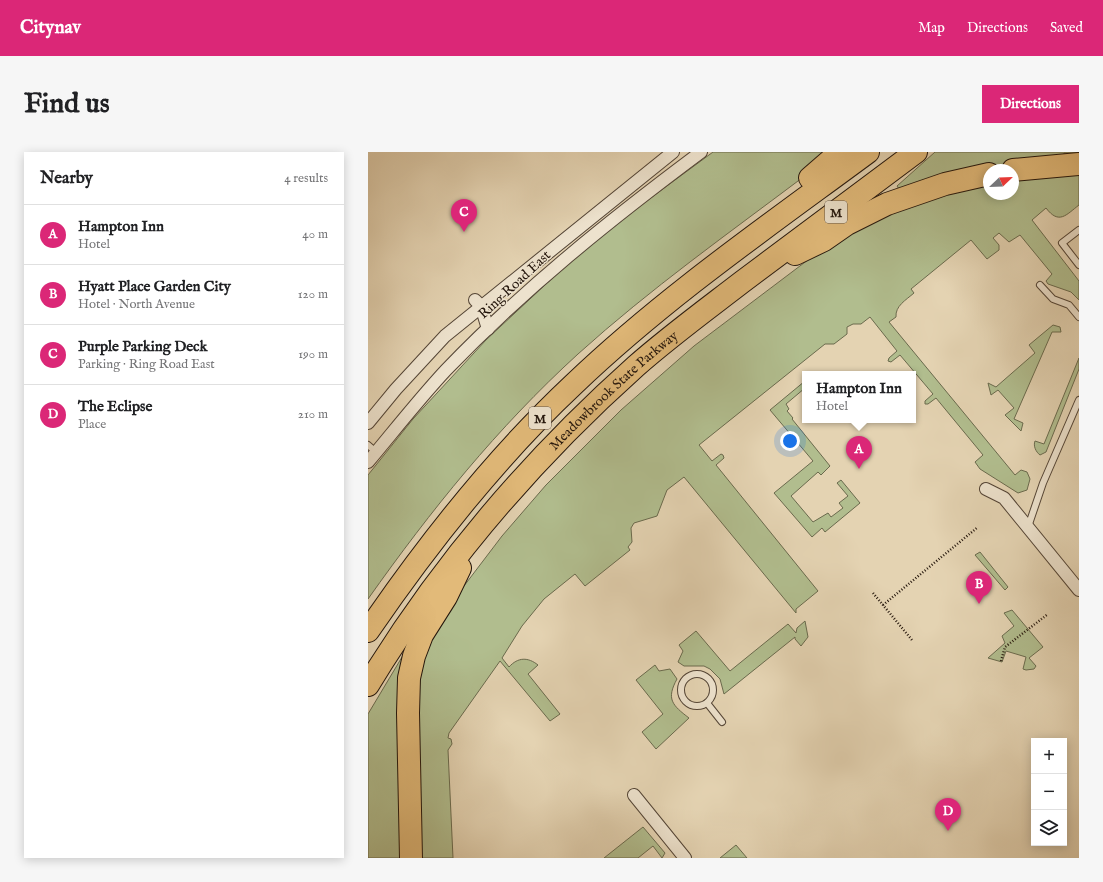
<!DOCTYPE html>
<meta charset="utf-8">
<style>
:root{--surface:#fff;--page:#f6f6f6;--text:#202124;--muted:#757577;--line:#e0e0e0;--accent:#db2777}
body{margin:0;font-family:"IM FELL English",serif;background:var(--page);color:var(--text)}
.controls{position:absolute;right:12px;bottom:12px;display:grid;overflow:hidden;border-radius:0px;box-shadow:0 2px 10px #0003}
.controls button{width:36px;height:36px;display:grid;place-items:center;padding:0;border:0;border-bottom:1px solid var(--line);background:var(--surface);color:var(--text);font:20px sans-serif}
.compass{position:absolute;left:615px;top:12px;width:36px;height:36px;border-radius:50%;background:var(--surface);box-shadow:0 2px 10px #0003;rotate:67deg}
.you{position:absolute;left:422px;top:289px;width:14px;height:14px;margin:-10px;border:3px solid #fff;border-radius:50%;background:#1a73e8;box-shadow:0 0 0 6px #1a73e833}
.badge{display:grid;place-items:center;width:26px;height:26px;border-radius:50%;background:var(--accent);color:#fff;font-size:13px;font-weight:700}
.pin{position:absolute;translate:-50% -33px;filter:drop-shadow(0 1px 2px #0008)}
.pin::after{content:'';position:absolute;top:21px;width:14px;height:12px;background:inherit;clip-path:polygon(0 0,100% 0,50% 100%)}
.popup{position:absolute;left:434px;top:219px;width:114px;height:52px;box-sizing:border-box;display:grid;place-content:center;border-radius:0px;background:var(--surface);filter:drop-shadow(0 1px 3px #0005);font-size:13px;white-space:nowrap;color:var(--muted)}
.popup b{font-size:15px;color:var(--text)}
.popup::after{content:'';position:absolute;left:50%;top:100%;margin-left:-8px;border:8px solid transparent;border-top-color:var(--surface)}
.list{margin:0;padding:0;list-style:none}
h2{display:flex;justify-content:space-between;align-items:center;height:52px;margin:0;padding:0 16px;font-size:17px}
h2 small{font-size:13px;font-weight:400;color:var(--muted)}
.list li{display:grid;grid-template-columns:26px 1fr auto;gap:12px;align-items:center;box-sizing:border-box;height:60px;padding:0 16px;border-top:1px solid var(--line)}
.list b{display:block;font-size:15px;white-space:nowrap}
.list p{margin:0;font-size:13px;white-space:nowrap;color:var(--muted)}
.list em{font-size:13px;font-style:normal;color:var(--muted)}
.icon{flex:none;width:22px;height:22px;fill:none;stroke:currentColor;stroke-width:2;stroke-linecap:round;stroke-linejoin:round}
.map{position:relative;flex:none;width:711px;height:706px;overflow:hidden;border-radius:0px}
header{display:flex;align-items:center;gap:24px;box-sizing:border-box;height:56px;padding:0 20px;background:var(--accent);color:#fff}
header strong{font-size:19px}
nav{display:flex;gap:22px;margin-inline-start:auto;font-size:14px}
.intro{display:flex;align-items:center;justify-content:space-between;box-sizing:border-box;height:96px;padding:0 24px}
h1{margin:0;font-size:28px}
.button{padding:10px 18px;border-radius:0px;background:var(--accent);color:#fff;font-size:14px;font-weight:700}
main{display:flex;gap:24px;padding:0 24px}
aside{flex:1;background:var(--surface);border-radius:0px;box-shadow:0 2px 10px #0003}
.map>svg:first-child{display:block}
.green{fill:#b1bd8e;stroke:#6a6a4d}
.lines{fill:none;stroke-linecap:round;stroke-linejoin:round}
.service-casing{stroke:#544536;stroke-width:8}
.minor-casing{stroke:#544536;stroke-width:14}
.motorway-casing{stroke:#24160c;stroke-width:24}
.path{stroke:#24160c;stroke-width:2.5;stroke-dasharray:1 2;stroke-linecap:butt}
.service{stroke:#ede2cd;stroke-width:6}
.minor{stroke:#ede2cd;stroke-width:12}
.motorway{stroke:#e2ba79;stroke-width:22}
.labels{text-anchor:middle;stroke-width:3;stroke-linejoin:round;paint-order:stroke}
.shield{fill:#ede2cd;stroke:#605346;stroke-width:1}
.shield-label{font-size:13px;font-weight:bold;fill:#24160c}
.street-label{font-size:14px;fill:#24160c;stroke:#ede2cd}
</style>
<header>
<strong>Citynav</strong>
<nav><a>Map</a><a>Directions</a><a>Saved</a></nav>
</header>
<div class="intro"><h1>Find us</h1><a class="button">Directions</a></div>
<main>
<aside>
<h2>Nearby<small>4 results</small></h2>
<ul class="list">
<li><span class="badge">A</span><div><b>Hampton Inn</b><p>Hotel</p></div><em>40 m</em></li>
<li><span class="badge">B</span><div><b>Hyatt Place Garden City</b><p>Hotel · North Avenue</p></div><em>120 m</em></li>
<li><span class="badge">C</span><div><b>Purple Parking Deck</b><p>Parking · Ring Road East</p></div><em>190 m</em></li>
<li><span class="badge">D</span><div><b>The Eclipse</b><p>Place</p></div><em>210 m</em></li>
</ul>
</aside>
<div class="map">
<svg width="711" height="706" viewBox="0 0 711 706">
<rect width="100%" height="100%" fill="#e4d3b2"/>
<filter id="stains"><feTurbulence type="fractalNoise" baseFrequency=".005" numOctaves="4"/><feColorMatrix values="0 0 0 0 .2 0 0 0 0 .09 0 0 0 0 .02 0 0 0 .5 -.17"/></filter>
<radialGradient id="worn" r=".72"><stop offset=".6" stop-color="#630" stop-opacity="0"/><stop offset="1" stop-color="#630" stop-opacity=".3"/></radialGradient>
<!-- green -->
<g class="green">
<path d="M345,0H465L438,23C361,81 282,137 210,202C129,276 63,358 0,447V323L45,267L118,188L207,105L250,70Z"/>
<polygon points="567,0 711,0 711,2 696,1 696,5 623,14 533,40 529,34"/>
<path d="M711,18V53C698,63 691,73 678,56L664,68L711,129V148L703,140L680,132L678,129L684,122L652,83L641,90L631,81L625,86L631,93V98L619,107L603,88L543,137L546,141C538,148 527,154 528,165L521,170L647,323L653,318L659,320L662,327L659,338L650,341L612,317L607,310L615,303L568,246L560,252H557V249L565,242L532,203L523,210L520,209L521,206L529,199L502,165L493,172H485L479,175V182L466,192H457L331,293L344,309L353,302L355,303L356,306L348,313L450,439L428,457V461L316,325L299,338L289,364L266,371L263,376L264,390L260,395L262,398L217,434L207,422L176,447L154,474L134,506L141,515C150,505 160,505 170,513L160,522L192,562L182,569L132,509L81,581L80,586L83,587L84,592L80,598L85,706H53L50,512L80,455L134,384L178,333L253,258L326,194L469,86L498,68L621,29V42H645V25Z"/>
<polygon points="685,173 692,175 693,180 684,180 646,267 655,271 653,279 637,263 646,256 630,238 623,243 620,231 628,235 667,201 661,193"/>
<path d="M711,206V217L678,300L672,303C668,300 665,294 667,289L676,292Z"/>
<polygon points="437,229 437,236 418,252 421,257 419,259 425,266 424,267 462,314 453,323 450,320 423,344 445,370 460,361 463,365 475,356 471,351 480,344 469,331 473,328 492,351 457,380 454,376 444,385 406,341 445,309 402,258"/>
<polygon points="612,400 640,435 637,438 607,403"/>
<polygon points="644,458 675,495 661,506 668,514 666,517 658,518 655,517 658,505 638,499 634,510 620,506 637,491 634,484 646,474 636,461"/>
<polygon points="437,469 440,485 433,494 427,487 427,485 356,542 352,527 342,517 336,514 316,514 310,510 315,499 311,493 328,479 362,519 420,472 428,481 429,476"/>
<polygon points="37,500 39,706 0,706 0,562"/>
<path d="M287,513L291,519L302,517L309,527C298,547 304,553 321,566L288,597L274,580L295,562L268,528Z"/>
<polygon points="275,675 297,701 294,706 285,694 270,706 236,706"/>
<polygon points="368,693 379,706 352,706"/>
</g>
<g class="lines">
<!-- service casing -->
<g class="service-casing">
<g id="service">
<polyline points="711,78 694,91 711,113"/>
<polyline points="672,133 685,147 701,153 711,165"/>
<polyline points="0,293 8,300"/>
<polyline points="660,375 675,331 711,248"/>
<circle cx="329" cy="538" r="16"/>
<polyline points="339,551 354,570"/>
</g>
</g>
<!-- minor casing -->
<g class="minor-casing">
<g id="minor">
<polyline points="107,148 113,154 120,177"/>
<polyline points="0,271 28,237 77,184 305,0"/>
<path d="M0,310C26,279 51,247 78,218C157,136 242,68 333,0"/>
<polyline points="618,337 636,346 711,438"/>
<polyline points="266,643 317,706"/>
</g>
</g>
<!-- motorway casing -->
<g class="motorway-casing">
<g id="motorway">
<polyline points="645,18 711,12"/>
<polyline points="442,26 472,0"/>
<polyline points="427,102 456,88 479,72 519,52 577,32 621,22"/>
<path d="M0,479C61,390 127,306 206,232C296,146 400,74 500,0"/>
<path id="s1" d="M0,533C73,413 164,307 268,214C302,184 339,157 374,130C432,86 490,43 548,0"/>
<polyline points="43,706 40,561 41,526 46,504 54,483 78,445 92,416"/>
</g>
</g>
<!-- path -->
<g class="path">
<polyline points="505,441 544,488"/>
<polyline points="515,453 610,375"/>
<polyline points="633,509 637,495 680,462"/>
</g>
<!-- service -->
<use href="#service" class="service"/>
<!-- minor -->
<use href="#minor" class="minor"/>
<!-- motorway -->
<use href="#motorway" class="motorway"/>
</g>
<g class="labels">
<!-- shield labels -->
<g class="shield">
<rect x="457" y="49" width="22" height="22" rx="3"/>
<rect x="161" y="255" width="22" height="22" rx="3"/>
</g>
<g class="shield-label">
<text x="468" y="65">M</text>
<text x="172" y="271">M</text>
</g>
<!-- street labels -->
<g class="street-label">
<text transform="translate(146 132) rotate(-43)" y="5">Ring Road East</text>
<text dy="5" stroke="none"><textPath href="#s1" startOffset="385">Meadowbrook State Parkway</textPath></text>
</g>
</g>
<rect width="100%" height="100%" filter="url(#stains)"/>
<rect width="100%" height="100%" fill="url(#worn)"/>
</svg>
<div class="controls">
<button>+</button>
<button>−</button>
<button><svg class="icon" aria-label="layers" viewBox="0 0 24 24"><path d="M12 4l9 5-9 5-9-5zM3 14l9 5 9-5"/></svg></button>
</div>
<svg class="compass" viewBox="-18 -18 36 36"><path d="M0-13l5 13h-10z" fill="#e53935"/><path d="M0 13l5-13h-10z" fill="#757577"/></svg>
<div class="you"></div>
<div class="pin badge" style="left:491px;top:317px">A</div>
<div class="popup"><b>Hampton Inn</b>Hotel</div>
<div class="pin badge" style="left:611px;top:452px">B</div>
<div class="pin badge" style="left:96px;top:80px">C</div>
<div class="pin badge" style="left:580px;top:679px">D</div>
</div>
</main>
